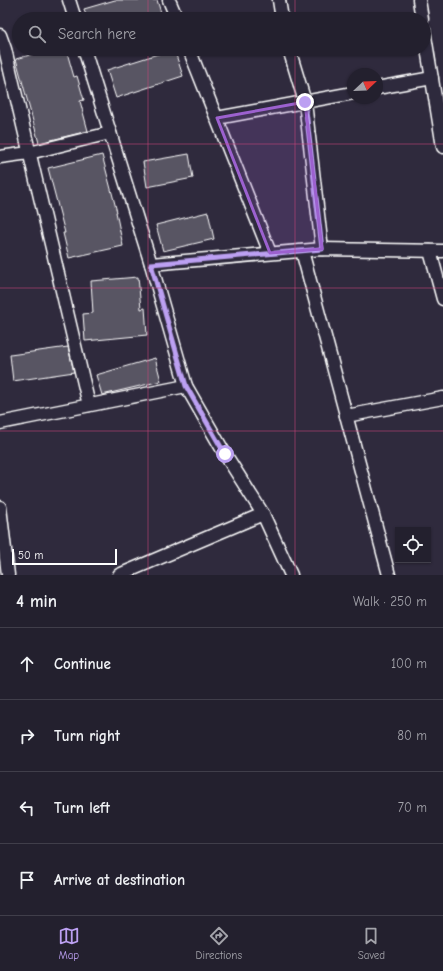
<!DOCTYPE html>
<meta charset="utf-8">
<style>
:root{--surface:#23202e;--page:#2f2d3a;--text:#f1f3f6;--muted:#a3a3aa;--line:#403e4a;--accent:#bca0f2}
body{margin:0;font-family:"Comic Neue",sans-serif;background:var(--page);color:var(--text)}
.controls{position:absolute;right:12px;bottom:12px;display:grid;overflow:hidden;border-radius:0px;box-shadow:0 1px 3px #0004}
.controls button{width:36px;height:36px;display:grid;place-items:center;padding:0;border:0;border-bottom:1px solid var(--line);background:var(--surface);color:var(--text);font:20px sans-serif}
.compass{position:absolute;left:347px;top:68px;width:36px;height:36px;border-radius:50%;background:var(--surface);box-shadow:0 1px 3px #0004;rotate:67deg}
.scale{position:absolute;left:12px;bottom:10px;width:105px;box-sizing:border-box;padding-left:4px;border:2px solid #fff;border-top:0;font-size:11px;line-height:14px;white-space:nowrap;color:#fff;-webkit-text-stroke:3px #2f2a3d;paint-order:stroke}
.stop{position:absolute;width:12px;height:12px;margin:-9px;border:3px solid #bca0f2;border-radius:50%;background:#fff}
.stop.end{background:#bca0f2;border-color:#fff;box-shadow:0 1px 4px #0008}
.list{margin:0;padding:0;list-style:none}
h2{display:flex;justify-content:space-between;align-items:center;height:52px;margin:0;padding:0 16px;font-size:17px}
h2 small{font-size:13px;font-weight:400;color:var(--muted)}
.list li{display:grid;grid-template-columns:26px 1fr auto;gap:12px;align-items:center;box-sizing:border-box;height:72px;padding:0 16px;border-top:1px solid var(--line)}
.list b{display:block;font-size:15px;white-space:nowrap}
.list em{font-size:13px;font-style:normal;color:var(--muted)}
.icon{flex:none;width:22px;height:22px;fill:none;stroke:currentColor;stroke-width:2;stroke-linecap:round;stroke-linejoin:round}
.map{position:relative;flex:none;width:443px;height:575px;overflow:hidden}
.search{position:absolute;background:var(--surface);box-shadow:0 1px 3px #0004;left:12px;right:12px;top:12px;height:44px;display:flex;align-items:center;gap:10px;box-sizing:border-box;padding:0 14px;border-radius:22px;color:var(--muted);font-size:15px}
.sheet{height:340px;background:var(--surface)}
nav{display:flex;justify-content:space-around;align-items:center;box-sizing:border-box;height:56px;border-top:1px solid var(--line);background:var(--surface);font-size:11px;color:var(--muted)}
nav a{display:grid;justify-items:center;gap:2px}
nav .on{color:var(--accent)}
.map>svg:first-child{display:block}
.building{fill:#595564;stroke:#fff}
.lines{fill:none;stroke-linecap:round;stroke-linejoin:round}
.minor-casing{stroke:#fff;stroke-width:15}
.minor{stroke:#2f2a3d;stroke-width:12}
.route{stroke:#bca0f2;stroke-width:5}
.marked{fill:#9c61cf;fill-opacity:0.2;stroke:#9c61cf;stroke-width:3;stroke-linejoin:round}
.grid{fill:none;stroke:#ce467c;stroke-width:1;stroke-opacity:0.55}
</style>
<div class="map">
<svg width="443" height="575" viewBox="0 0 443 575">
<rect width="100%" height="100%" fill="#2f2a3d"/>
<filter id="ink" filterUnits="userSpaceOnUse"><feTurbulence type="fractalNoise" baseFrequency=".025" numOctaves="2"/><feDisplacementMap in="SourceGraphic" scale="8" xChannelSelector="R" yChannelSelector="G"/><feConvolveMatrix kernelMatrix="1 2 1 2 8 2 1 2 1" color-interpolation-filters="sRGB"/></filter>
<g filter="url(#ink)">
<!-- building -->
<g class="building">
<polygon points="115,0 157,0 162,16 154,19 87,19 84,9"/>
<polygon points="51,49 66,49 74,77 77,76 84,100 80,101 88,131 39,143 16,59"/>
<polygon points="174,49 183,76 116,98 107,70"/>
<polygon points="189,154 193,178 147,187 143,162"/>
<polygon points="102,155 117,212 116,212 123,246 69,258 63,233 65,233 48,168"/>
<polygon points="208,212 214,239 163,251 156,225"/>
<polygon points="138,277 141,309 145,308 147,335 85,341 83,314 93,313 91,281"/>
<polygon points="68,347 74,372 13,381 10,355"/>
<polygon points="155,358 161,381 102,395 96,375"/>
</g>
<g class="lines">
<!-- minor casing -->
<g class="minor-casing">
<g id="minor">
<polyline points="69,0 75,19"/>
<polyline points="169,0 177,19"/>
<polyline points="279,0 282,19"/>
<polyline points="419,0 422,19"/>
<polyline points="424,30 443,147"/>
<polyline points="0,35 5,49 89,405"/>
<polyline points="84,49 151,264 186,386 225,454 263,514 291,575"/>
<polyline points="189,49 270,253"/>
<polyline points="289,49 305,102 322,249"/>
<polyline points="377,88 432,78"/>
<polyline points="217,118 353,93"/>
<polyline points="0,157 29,153 110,133"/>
<polyline points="302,251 389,575"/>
<polyline points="430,251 443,299"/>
<polyline points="151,264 322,249 443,251"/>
<polyline points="346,416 443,398"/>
<polyline points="0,423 186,386"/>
<polyline points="0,507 8,575"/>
<polyline points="119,575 263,514"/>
</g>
</g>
<!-- minor -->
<use href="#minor" class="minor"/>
</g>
</g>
<g class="lines" filter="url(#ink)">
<!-- route -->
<polyline class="route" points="225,454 186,386 151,264 322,249 305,102"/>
</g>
<!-- marked area -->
<path class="marked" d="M305,102L322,249L270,253L217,118Z"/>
<!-- grid -->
<path class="grid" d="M148,0V19M295,0V19M148,49V575M295,49V575M0,144H443M0,288H443M0,431H443"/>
</svg>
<div class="controls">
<button><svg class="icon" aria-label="locate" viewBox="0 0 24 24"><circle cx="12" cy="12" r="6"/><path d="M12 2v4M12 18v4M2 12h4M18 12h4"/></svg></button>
</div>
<svg class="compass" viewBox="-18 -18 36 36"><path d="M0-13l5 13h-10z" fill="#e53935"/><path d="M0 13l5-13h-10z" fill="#a3a3aa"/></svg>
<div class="scale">50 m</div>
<div class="stop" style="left:225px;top:454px"></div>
<div class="stop end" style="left:305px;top:102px"></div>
<div class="search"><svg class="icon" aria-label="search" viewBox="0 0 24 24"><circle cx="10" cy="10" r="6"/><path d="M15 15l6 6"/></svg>Search here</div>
</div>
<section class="sheet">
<h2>4 min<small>Walk · 250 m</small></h2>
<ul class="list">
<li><svg class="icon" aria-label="ahead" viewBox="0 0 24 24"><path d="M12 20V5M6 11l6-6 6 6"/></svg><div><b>Continue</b></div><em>100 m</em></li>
<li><svg class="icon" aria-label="right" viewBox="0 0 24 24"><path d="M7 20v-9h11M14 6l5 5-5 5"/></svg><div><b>Turn right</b></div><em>80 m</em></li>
<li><svg class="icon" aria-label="left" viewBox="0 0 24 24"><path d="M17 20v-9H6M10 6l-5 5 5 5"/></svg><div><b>Turn left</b></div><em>70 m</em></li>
<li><svg class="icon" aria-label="arrive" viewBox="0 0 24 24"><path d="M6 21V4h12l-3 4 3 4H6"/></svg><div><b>Arrive at destination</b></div></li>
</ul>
</section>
<nav>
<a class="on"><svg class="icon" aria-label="map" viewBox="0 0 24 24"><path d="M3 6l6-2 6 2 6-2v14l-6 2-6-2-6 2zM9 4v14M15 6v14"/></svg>Map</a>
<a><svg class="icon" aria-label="directions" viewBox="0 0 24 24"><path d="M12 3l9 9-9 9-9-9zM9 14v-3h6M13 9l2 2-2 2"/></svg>Directions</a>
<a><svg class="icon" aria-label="saved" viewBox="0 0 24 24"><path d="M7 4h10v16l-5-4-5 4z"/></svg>Saved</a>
</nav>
